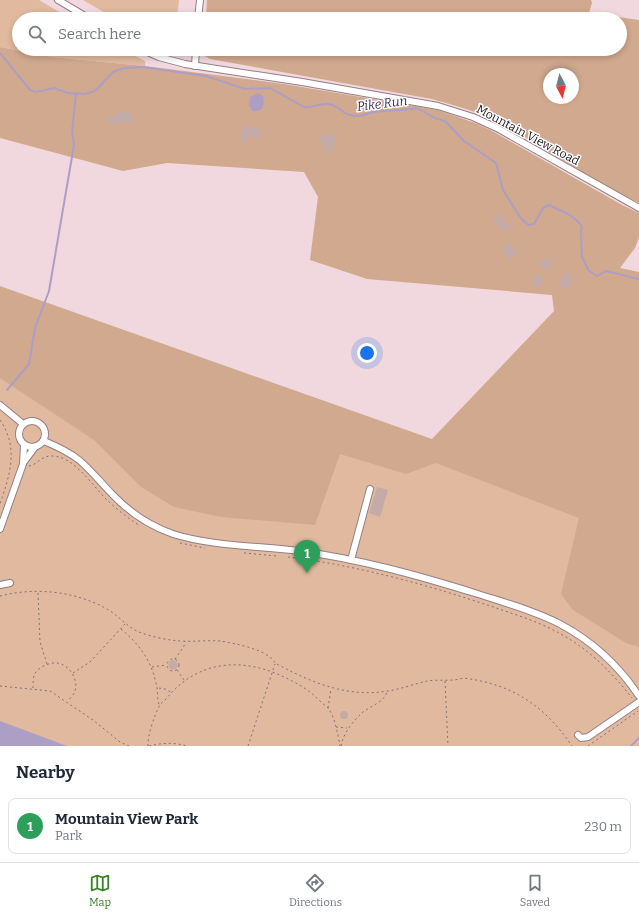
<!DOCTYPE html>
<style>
:root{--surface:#fff;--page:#f6f6f7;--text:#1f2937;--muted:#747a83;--line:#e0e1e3;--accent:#3c8227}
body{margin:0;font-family:Bitter,serif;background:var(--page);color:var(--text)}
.compass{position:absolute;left:543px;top:68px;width:36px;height:36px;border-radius:50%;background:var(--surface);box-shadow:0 2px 6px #0003;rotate:173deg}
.you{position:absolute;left:367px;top:353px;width:14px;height:14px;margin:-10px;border:3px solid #fff;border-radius:50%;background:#1a73e8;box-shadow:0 0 0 6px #1a73e833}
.badge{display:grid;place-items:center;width:26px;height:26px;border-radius:50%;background:var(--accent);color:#fff;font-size:13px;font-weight:700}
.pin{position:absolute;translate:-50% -33px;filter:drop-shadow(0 1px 2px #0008)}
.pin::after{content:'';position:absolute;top:21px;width:14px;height:12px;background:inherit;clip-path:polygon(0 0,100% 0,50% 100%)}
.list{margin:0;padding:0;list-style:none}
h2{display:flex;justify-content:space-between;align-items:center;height:52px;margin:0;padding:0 16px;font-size:17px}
h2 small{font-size:13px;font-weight:400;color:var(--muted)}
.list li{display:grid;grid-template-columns:26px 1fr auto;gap:12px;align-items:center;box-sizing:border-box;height:56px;margin:0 8px 8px;padding:0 8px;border:1px solid var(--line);border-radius:8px}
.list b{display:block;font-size:15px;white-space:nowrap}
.list p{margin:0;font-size:13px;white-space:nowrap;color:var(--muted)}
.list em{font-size:13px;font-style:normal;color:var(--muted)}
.icon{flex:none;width:22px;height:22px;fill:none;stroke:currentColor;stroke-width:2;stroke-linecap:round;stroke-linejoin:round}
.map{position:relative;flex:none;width:639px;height:746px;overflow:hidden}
.search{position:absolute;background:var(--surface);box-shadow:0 2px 6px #0003;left:12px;right:12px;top:12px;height:44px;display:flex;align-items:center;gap:10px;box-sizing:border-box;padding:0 14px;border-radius:22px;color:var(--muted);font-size:15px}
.sheet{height:116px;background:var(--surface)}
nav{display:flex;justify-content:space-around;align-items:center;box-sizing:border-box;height:56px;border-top:1px solid var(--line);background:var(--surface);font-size:11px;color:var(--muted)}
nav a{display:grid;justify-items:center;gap:2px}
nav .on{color:var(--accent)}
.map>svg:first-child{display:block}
.green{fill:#e0b99f}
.forest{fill:#d1a98f;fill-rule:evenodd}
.water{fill:#ad9ec6}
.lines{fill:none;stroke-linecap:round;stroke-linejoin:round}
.stream{stroke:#ad9ec6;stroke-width:2}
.building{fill:#c4aba8}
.minor-casing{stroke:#967f85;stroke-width:8}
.path{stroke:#827176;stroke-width:1;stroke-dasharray:2 3;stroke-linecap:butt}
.minor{stroke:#fff;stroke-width:6}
.labels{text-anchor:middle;stroke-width:3;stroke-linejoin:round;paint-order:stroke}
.street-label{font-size:12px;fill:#21181a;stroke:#fff}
.water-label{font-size:13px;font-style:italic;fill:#412b5e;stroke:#fff}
</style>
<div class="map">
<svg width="639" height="746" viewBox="0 0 639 746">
<rect width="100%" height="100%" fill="#f1d8df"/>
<!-- green -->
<g class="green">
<polygon points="0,0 39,0 71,19 19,19 19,49 122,49 145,61 145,66 52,57 0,47"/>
<polygon points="83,0 179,0 177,19 114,18"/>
<polygon points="0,304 588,511 639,634 639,746 0,746"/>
</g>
<!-- forest -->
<g class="forest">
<path d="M207,0H591L592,3L589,13L639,20V203C589,180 544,146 496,121C476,111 453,105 432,99L210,59L203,55V49H620V19H206ZM549,74H573V98H549Z"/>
<polygon points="0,47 52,57 145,66 284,84 438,110 478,124 494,132 622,205 639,213 639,237 635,248 620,268 639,272 639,647 626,643 573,610 561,594 579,518 436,463 406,474 340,454 315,525 221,517 174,507 141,487 94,440 0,378 0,286 432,439 554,311 552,295 367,279 310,260 318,197 304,172 167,163 123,171 0,138"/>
</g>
<!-- water -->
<g class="water">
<path d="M258,93L263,96C265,105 263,112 253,111L249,106L250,97Z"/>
<polygon points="0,721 67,746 0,746"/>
</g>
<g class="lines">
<!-- stream -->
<g class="stream">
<path d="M0,53L30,90L36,92L54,88L68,93L85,94L95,91L113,72L124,68L142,67L206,76L245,89L270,88L304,107C313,108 319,103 328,104C338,105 342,113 350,115C364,118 362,114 374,112C389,110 403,111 417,108L435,118L445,121L464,141L496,163L503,190L520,217L528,225L534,224L543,208L549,205C561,211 575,215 582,227L581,230L582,257L589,271L597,276L606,271L639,279"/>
<polyline points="7,390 29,364 35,328 49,291 74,145 72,133 76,93"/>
<polyline points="631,746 639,738"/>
</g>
</g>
<!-- building -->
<g class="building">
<polygon points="131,111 133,122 109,125 108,117 115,116 115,113"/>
<polygon points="242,126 261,129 260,139 248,137 247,142 240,141"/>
<polygon points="321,134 336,135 336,145 332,145 332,154 325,153 325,145 320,145"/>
<polygon points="499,213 504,218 503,220 511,226 506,232 492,222"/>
<polygon points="508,243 518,252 511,259 501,251"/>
<polygon points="546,257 553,263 546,271 539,265"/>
<polygon points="563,273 573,276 569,289 559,286"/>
<polygon points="538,274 544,280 538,288 531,282"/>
<polygon points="377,487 388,490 380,517 369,513"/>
<circle cx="173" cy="665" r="4.5"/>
<circle cx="344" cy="715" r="4"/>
</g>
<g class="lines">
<!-- minor casing -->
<g class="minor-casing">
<g id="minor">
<polyline points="58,0 90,19"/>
<polyline points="198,19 200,0"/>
<polyline points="141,49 159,57 185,64 302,82 438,106 473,117 497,128 639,208"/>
<polyline points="195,66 196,49"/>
<polyline points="0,405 23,424"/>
<circle cx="32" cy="434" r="13"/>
<path d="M44,441C56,446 69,452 79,460C91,470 101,483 112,494C128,511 150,526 173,534C211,546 259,546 299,551C360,559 420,576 478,594C506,603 535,611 560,624C592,641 619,666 639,696"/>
<polyline points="23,463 35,447"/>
<polyline points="0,529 23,464 24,445"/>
<polyline points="351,560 370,489"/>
<polyline points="0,585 10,583"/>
<polyline points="578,735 581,738 588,737 639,702"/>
</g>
</g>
<!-- path -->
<g class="path">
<path d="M0,420C19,448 10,474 0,504"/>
<path d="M29,466C37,465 41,456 51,456C73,455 92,485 106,499C116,509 128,518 140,526"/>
<polyline points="180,543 205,548"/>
<polyline points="244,553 277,556"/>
<path d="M288,557C356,565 432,586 496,608C520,616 545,624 566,637C593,653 613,674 632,698"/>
<polyline points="38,593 40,642 47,664"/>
<path d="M0,596C35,587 75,591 107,609C118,615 127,627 139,632C152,637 167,640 180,641C194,642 207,640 220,641C234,643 269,650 275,663C310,682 347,698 388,691C401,689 414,684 427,681C439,679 452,682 463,678C512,684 544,705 572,746"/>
<path d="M121,629C139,644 151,660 156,683C158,690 157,698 159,705"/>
<polyline points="175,659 184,646 185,641"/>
<circle cx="173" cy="665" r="6"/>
<polyline points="152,667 166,665"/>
<polyline points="177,670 184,680"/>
<polyline points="73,673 90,662 125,624"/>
<polyline points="445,681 448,746"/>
<polyline points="0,686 50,691 93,720 120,742 129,746"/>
<path d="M33,688C33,685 33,680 34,676C36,668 49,662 57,663C69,664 79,680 75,691C74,695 70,698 68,701"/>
<polyline points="159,688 165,689 171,692"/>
<polyline points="328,708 331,689"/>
<polyline points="336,727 347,728"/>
<path d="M148,746C147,737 155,713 160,705C161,703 164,701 166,699C200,657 248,657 292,681C304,687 312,693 321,702C323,704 326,706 328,708C335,717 338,735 340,746"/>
<path d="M149,746C162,743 173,742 187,746"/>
<polyline points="248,746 275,664"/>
<path d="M341,746C344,732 353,721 363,712C371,706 384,702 387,692"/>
<polyline points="588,746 638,711"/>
</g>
<!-- minor -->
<use href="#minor" class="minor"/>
</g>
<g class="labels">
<!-- street labels -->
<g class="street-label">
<text transform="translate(528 135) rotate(28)" y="4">Mountain View Road</text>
</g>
<!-- water labels -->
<g class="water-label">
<text transform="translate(382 103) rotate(-7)" y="5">Pike Run</text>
</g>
</g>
</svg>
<svg class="compass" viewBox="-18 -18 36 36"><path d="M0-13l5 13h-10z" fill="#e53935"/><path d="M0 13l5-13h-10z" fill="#747a83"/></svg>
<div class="you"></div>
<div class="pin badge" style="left:307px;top:573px;background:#2e9e5b">1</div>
<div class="search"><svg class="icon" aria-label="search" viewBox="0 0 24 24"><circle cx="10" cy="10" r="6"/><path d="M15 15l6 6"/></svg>Search here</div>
</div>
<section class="sheet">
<h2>Nearby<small></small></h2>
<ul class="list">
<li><span class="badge" style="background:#2e9e5b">1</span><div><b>Mountain View Park</b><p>Park</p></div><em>230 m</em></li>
</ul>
</section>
<nav>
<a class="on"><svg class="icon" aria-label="map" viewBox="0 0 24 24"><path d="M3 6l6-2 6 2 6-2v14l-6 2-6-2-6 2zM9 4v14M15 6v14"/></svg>Map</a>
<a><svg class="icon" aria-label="directions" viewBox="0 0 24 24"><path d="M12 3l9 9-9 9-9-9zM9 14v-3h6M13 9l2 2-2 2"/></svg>Directions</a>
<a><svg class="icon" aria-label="saved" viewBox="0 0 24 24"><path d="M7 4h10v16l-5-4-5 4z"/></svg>Saved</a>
</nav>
